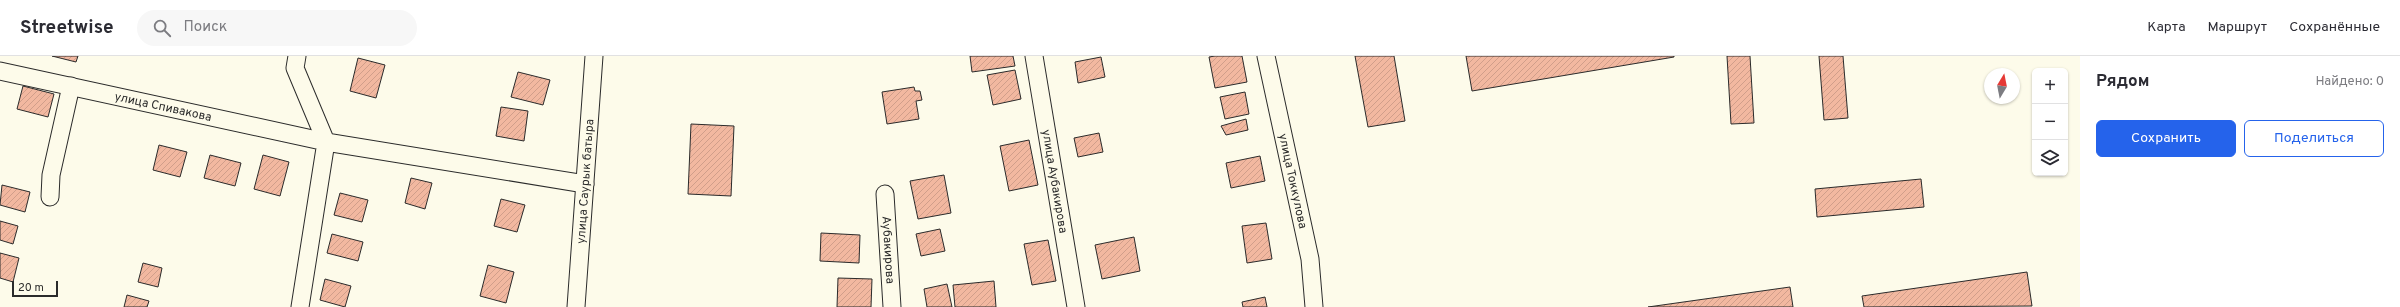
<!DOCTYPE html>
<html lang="ru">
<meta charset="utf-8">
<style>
:root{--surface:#fff;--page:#f7f7f7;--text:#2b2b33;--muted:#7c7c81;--line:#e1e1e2;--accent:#2563eb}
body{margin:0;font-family:Overpass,sans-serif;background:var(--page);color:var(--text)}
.controls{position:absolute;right:12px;top:12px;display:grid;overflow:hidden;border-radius:6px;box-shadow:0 1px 3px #0004}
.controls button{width:36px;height:36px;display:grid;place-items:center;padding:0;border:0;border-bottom:1px solid var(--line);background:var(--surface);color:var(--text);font:20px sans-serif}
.compass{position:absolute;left:1984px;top:12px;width:36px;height:36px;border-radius:50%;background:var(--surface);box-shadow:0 1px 3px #0004;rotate:10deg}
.scale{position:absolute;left:12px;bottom:10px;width:46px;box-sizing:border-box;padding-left:4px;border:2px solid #2b2b2b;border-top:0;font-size:11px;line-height:14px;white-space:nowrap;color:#2b2b2b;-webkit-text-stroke:3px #fdfbea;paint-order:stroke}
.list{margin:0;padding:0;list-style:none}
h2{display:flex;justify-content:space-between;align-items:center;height:52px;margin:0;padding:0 16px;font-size:17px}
h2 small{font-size:13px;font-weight:400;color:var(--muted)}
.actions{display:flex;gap:8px;padding:12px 16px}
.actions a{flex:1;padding:9px 0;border:1px solid var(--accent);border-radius:6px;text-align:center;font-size:14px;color:var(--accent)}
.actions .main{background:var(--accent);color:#fff}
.icon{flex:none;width:22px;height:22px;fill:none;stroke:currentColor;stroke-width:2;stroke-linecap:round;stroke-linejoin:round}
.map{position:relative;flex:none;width:2080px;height:251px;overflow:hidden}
header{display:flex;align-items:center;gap:24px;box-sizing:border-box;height:56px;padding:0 20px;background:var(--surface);border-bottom:1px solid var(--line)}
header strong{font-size:19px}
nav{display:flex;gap:22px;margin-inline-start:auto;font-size:14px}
.search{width:280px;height:36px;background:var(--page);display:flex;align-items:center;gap:10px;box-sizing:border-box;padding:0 14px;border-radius:22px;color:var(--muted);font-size:15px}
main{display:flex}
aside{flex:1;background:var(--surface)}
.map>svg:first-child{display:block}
.building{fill:url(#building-hatch);stroke:#2b2b2b}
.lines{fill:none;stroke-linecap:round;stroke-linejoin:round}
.minor-casing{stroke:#2b2b2b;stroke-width:19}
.minor{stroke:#fdfbea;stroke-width:17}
.labels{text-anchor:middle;stroke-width:3;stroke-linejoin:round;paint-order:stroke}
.street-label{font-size:12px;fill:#2b2b2b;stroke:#fdfbea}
</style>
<header>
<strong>Streetwise</strong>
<div class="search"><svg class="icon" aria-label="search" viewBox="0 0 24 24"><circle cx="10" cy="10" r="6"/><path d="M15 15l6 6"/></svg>Поиск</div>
<nav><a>Карта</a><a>Маршрут</a><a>Сохранённые</a></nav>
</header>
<main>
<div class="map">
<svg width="2080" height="251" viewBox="0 0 2080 251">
<defs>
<pattern id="building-hatch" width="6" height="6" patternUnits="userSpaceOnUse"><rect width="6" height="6" fill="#f2b8a0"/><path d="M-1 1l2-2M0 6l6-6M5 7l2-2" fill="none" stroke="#d09e8a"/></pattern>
</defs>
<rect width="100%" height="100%" fill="#fdfbea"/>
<!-- building -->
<g class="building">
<polygon points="52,0 78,0 76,6"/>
<polygon points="970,0 1013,0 1015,10 972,16"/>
<polygon points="1215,0 1242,0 1247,26 1215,32 1209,1"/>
<polygon points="1355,0 1394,0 1405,65 1368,71"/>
<polygon points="1466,0 1674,0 1674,1 1472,35"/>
<polygon points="1727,0 1750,0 1754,67 1731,68"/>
<polygon points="1819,0 1843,0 1848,62 1824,64"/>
<polygon points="1101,1 1105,21 1078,27 1075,6"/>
<polygon points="358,2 385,9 376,42 350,35"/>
<polygon points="1015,14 1021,43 993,49 987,19"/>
<polygon points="518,16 550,24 543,49 511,41"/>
<polygon points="23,30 54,38 48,61 17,53"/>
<polygon points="914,31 915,35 920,35 922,44 916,45 919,63 887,68 882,36"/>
<polygon points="1245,36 1249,58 1225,63 1220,41"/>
<polygon points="501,51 528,55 524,85 496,80"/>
<polygon points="1246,63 1248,74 1226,79 1221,70"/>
<polygon points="691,68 734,70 731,140 688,138"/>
<polygon points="1099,77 1103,96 1078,101 1074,82"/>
<polygon points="1029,84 1038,129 1009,135 1000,90"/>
<polygon points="159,89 187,96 180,121 153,114"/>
<polygon points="210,99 241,107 235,130 204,122"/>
<polygon points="263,99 289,106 280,140 254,133"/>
<polygon points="1260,100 1265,125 1231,132 1226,107"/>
<polygon points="944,119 951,157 918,163 910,125"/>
<polygon points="411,122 432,127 425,153 405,147"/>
<polygon points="1921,123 1924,151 1817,161 1815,133"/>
<polygon points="2,129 30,136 25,156 0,149"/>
<polygon points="340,137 368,144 362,166 334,159"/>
<polygon points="501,143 525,149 517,176 494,170"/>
<polygon points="0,165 18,170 13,188 0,184"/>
<polygon points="1266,167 1272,203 1247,207 1242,170"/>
<polygon points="940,173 945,195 921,200 916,178"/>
<polygon points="821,177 860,179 859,207 820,205"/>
<polygon points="332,178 363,186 358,205 327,197"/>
<polygon points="1134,181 1140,215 1102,223 1095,189"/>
<polygon points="1048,184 1056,225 1032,229 1024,188"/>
<polygon points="0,197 19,202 13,226 0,222"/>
<polygon points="143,207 162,212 158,231 138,226"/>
<polygon points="488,209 514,216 506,247 480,240"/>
<polygon points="2027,216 2032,250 1864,251 1862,240"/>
<polygon points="838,222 872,223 871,251 837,251"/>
<polygon points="325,223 351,230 345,251 320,244"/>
<polygon points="994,225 996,251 955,251 953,229"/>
<polygon points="947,228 952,251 927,251 924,233"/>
<polygon points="1790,231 1793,251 1648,251"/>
<polygon points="127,239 149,245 147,251 124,251"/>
<polygon points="1265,241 1267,251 1243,251 1242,246"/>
</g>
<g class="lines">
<!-- minor casing -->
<g class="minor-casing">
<g id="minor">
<polyline points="297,0 295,12 326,86 585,128"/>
<path id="s1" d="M1034,0L1076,251"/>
<path id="s2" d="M1266,0L1310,203L1314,251"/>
<path id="s3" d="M0,15L326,86L300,251"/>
<path id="s4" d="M885,138L892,251"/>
<polyline points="50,141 51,119 71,30"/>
<path id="s5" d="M576,251L594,0"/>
</g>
</g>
<!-- minor -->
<use href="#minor" class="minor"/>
</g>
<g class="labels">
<!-- street labels -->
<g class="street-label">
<text dy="4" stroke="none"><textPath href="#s3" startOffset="167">улица Спивакова</textPath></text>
<text dy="4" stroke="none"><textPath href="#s5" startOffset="126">улица Саурык батыра</textPath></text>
<text dy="4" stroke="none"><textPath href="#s2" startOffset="128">улица Токкулова</textPath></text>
<text dy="4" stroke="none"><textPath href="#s1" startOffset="127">улица Аубакирова</textPath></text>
<text dy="4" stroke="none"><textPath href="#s4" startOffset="56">Аубакирова</textPath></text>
</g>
</g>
</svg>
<div class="controls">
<button>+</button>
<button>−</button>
<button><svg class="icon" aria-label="layers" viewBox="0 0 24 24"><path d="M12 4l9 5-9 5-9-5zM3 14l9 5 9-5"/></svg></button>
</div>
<svg class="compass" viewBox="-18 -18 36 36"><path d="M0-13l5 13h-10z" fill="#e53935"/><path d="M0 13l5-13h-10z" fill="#7c7c81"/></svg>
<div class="scale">20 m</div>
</div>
<aside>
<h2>Рядом<small>Найдено: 0</small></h2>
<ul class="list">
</ul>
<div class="actions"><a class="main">Сохранить</a><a>Поделиться</a></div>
</aside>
</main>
